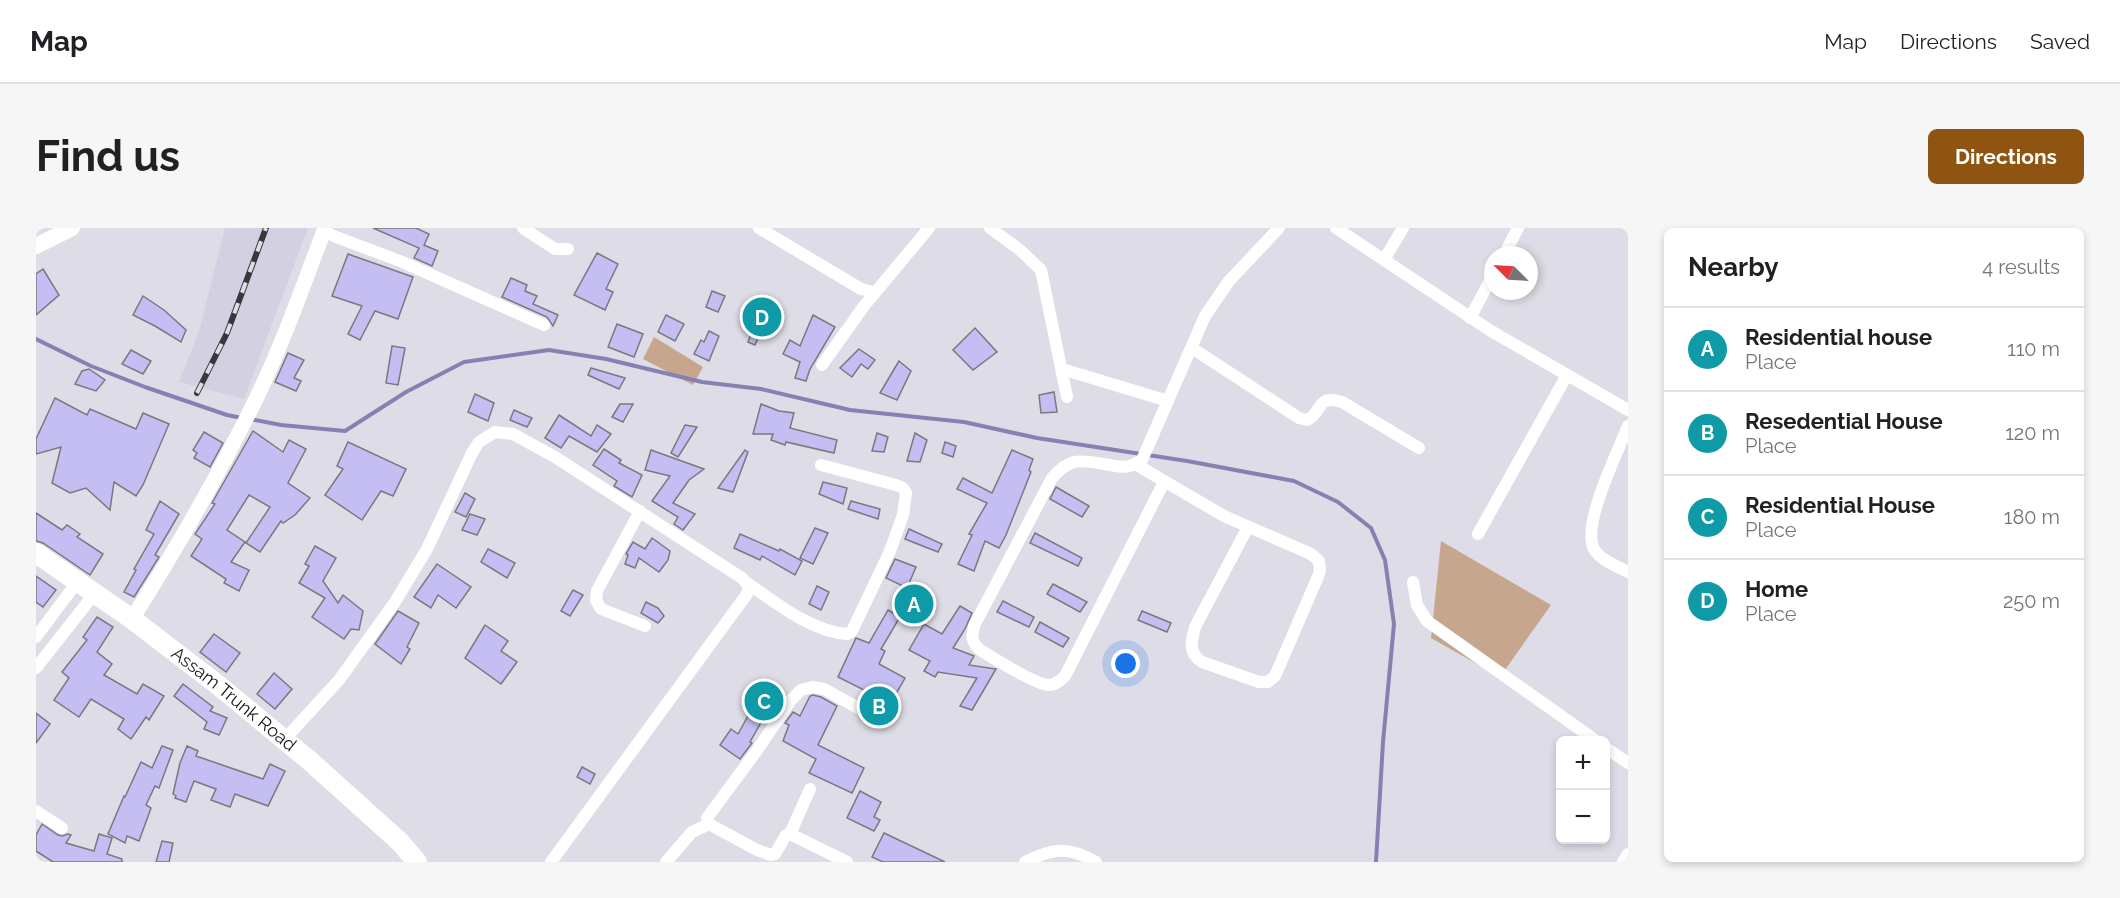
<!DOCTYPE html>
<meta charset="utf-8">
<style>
:root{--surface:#fff;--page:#f6f6f6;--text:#202124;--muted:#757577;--line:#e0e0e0;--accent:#8f5312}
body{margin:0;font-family:Raleway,sans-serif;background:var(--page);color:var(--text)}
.controls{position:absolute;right:18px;bottom:18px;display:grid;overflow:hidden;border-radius:9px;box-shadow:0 3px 9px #0003}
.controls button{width:54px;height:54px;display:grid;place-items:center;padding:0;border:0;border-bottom:2px solid var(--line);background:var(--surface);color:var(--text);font:30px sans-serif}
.compass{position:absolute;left:1448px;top:18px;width:54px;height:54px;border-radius:50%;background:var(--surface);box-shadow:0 3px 9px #0003;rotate:294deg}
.you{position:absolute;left:1090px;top:436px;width:21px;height:21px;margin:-15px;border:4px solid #fff;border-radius:50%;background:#1a73e8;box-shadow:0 0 0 9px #1a73e833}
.badge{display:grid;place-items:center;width:39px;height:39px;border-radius:50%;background:var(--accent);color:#fff;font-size:20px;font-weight:700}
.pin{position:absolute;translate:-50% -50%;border:3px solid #fff;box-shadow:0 2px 6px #0006}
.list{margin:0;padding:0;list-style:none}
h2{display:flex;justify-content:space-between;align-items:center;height:78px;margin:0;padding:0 24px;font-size:26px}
h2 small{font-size:20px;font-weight:400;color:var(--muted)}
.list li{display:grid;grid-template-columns:39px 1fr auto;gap:18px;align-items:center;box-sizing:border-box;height:84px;padding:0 24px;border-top:2px solid var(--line)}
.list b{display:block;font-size:22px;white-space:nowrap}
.list p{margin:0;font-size:20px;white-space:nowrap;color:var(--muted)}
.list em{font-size:20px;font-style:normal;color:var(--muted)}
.map{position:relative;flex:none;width:1592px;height:634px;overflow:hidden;border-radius:9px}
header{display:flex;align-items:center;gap:36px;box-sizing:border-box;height:84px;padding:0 30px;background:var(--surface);border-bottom:2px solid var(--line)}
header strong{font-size:28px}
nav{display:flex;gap:33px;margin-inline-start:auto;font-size:21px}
.intro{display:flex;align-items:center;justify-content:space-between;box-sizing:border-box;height:144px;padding:0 36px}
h1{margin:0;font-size:42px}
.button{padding:15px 27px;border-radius:9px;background:var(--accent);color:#fff;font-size:21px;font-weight:700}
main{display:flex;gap:36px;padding:0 36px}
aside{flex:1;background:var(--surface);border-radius:9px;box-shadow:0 3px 9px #0003}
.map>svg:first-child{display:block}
.built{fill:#d2d0e1}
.green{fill:#c6a78e}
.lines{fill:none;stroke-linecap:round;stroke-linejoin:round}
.stream{stroke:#8780b2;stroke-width:4}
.building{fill:#c5bef3;stroke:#797881;stroke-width:1.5}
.minor{stroke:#fff;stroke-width:12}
.tertiary{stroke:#fff;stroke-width:15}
.secondary{stroke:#fff;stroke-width:16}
.primary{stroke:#fff;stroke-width:20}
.rail-casing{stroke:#38383c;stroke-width:6}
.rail{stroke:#dedde7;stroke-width:4;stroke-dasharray:11;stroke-linecap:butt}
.labels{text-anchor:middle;stroke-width:4.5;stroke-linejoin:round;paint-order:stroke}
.street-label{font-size:18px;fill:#1b1b1e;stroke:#dedde7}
</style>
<header>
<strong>Map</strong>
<nav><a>Map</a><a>Directions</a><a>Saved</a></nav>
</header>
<div class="intro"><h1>Find us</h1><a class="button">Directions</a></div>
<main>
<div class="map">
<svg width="1592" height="634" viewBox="0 0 1592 634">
<rect width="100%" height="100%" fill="#dedde7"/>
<!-- built -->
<polygon class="built" points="189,0 272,0 208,171 143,154 164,100"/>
<!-- green -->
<g class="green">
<polygon points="618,109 667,139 657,157 607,131"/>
<polygon points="1405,313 1515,377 1464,449 1395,410"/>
</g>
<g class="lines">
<!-- stream -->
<g class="stream">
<polyline points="0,111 55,138 109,159 191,187 206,190"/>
<polyline points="214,191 245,197 309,203 370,164 428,134 513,122 570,131 666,154 725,161 814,182 928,194 1001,210 1151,233 1258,253 1302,274 1335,300 1349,332 1358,396 1347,514 1340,634"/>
</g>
</g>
<!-- building -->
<g class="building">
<polygon points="337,0 380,0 393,6 388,17 402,23 396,38 378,30 383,20"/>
<polygon points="561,25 582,36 570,61 577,64 569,82 538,67"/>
<polygon points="312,26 377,49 362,91 339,83 324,112 312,106 326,78 296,68"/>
<polygon points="7,41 23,67 0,87 0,46"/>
<polygon points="475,50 491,57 489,63 501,68 497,76 522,87 517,98 511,89 466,69"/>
<polygon points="676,63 689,68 682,84 670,79"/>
<polygon points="107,68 128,82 150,102 145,114 119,98 97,87"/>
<polygon points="721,71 738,78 728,98 731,99 727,109 723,108 719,117 712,114 721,90 708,83 713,74 719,77"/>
<polygon points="630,87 648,96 639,113 622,104"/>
<polygon points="777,87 799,99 774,141 770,153 759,150 764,134 747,126 754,112 764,118"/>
<polygon points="581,96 607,106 598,129 572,119"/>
<polygon points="939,100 961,124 937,142 917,122"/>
<polygon points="673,103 683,108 673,133 658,126 665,112 668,114"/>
<polygon points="356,118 369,120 362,157 350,155"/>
<polygon points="823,121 839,132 832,141 825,136 816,149 804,140"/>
<polygon points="95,122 115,133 107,146 86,136"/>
<polygon points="252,125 268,132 258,150 265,153 260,163 239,154"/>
<polygon points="863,133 875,143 861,172 844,165"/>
<polygon points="555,140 589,150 583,161 552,147"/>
<polygon points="53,141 69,152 60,163 39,156 46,143"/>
<polygon points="1018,164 1021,184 1005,185 1003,167"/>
<polygon points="439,166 458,175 452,193 432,184"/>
<polygon points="19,170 51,187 54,181 100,201 107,185 133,196 107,257 100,268 78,254 74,282 50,260 34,265 16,255 25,219 0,226 0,211"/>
<polygon points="584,176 597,176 587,194 576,189"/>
<polygon points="725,176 743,183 758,185 754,200 801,212 798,225 750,214 749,217 735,212 737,206 717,206"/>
<polygon points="478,182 496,190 491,199 474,192"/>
<polygon points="523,187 555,208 561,197 575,206 561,224 533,208 525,220 509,210"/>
<polygon points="649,197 661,199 642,229 635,225"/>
<polygon points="217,203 247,224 253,212 270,221 252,255 274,270 259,287 247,295 245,293 224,324 210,315 234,279 213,267 191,302 209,314 195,334 213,342 203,363 188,355 190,351 155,328 166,311 159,306 179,276 176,275"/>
<polygon points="168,204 187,215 174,239 158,230 161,225 157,222"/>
<polygon points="841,205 852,209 848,224 836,223"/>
<polygon points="879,205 891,212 884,234 871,233"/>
<polygon points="312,214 370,241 357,268 345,263 326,292 289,267 307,241 301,238"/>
<polygon points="909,214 920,218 917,229 906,225"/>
<polygon points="568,221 585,232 583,235 606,247 596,269 578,258 581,253 557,237"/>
<polygon points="615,222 668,241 653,252 637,275 659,286 647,302 638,296 642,289 616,273 634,248 609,242"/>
<polygon points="709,222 712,224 697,264 682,260"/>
<polygon points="976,222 997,231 993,242 995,244 970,307 963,320 949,313 938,343 922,336 936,307 933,306 951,275 921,261 927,250 956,265"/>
<polygon points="787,254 811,260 807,276 783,266"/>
<polygon points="1020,259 1053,278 1046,289 1014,271"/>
<polygon points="429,265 439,271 430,289 419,284"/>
<polygon points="124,273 143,286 119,327 123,329 98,369 88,364 100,342 98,341 118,306 110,302"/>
<polygon points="815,273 844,281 842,291 812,281"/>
<polygon points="0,285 26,302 31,297 44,306 41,309 67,326 54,347 7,315 0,313"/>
<polygon points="434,286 449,291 441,307 426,302"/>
<polygon points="779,300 792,305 777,336 764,330"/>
<polygon points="873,301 906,316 902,324 869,311"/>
<polygon points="999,305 1046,330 1042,338 994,315"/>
<polygon points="704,306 743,323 744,321 766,333 759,347 726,328 724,332 698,320"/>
<polygon points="616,310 634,323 632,332 623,344 603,330 599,340 589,336 592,327 590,326 597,314 609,321"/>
<polygon points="279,318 300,330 287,353 302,375 307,367 327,383 323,402 315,401 308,411 276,389 289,370 263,355 273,338 269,336"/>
<polygon points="452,321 479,335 471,350 445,334"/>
<polygon points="859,331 880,339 871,360 850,350"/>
<polygon points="401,336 435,359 420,380 402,367 395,380 378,369"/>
<polygon points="0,348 20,362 7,379 0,374"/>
<polygon points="1017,356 1051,374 1044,384 1011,366"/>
<polygon points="781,358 793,364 785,382 773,376"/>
<polygon points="537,362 547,367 534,388 525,383"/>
<polygon points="870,362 893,371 886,389 863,381"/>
<polygon points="967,373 998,389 993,399 961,384"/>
<polygon points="610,374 622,380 628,388 622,395 605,385"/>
<polygon points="924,378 936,385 929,401 917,420 938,428 933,437 960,441 936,482 924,478 941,450 902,444 899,449 888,443 894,433 873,422 888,396 906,406"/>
<polygon points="852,382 864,389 845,421 849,423 843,436 869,450 848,487 832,479 838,467 802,449 820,410 833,415"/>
<polygon points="362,383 383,395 371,419 374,421 365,436 339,416"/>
<polygon points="1106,383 1135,395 1131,404 1102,392"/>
<polygon points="61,389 77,399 61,424 76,436 68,447 101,466 107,456 128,468 113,492 110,489 95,511 82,501 88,491 55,471 43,489 18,472 33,450 26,444 51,412 47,409"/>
<polygon points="1004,394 1033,410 1027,419 999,404"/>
<polygon points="449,397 472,413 465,423 481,434 465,456 429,430"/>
<polygon points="178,406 204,425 190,444 164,424"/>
<polygon points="238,445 256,461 239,481 221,466"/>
<polygon points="147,456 177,479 174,483 191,490 183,507 168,501 171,494 138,468"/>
<polygon points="720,458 745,473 735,487 731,484 714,514 716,515 704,531 684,517 695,501 702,506 718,477 711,472"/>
<polygon points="777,467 785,469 801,478 782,517 828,540 816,565 773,545 780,531 747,513 753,497 749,495 757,484 764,488 774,468"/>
<polygon points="0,485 14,496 0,515"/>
<polygon points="126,518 137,522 123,560 119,558 110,577 115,580 103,613 91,608 89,615 72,606 88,568 89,569 105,534 116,540"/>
<polygon points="151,518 162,523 160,528 227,551 234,536 249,543 232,578 199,566 194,579 175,572 180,561 158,553 150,574 139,570 140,568 137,566 144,535"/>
<polygon points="546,539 559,546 554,556 541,549"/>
<polygon points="824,563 845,574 838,589 844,592 838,603 811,590"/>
<polygon points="6,596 22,607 26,608 32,606 35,607 30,615 58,623 63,606 76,610 71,626 86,631 86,634 17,634 0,623 0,607"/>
<polygon points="848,605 909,634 847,634 836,629"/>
<polygon points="126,613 137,615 133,634 120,634"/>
</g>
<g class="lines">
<!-- minor -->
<g class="minor">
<polyline points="487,0 519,21 532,21"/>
<polyline points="723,0 825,61 839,64"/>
<polyline points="954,0 984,22 1005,42 1031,169"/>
<polyline points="1300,0 1455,103 1592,182"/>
<polyline points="287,4 364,33 508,97"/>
<polyline points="1468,27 1482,0"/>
<polyline points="1348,32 1367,0"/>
<polyline points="1434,90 1457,47"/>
<path d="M1156,120L1263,190L1271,192C1288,184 1279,166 1306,174L1383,220"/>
<polyline points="786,137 828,78 893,0"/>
<polyline points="1026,141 1132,173"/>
<path d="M1592,198C1582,224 1545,297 1558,321C1564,332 1581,338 1592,344"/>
<path d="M1099,236L1188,288L1275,326L1283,333L1284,343L1281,351L1239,448L1232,454H1223L1166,434C1152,425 1155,414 1159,399L1212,299"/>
<path d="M1128,254L1029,448C1025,452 1020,457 1013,457C1000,457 957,430 944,422C935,414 935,407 939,396L1016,250C1036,227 1047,233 1074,237C1080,238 1087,240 1093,238C1097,237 1102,234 1106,232L1169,88L1193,53L1243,0"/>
<polyline points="604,283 561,363 560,372 565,381 609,398"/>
<polyline points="1442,306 1531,147"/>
<polyline points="1377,354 1381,377 1391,393 1559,512"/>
<path d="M711,355C741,375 774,403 811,406L816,403L854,323L867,287L870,265L867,260L860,257L785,237"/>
<polyline points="0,409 42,353"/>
<polyline points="0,440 59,365"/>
<polyline points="248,512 303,452 359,374 391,321 436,225 443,214 459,204 477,206 519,229 706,350 713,358 711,366 515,634"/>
<polyline points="1570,520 1592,535"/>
<polyline points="0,583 26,600"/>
<polyline points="673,596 671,590 722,521 755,472 765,462 777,459 788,461 824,481"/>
<polyline points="754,606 774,561"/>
<polyline points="630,634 656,604 673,596 721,622 735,627 739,626 750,607 754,606 811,634"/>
<path d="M989,634C1017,620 1032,618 1060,634"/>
<polyline points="1587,634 1592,626"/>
</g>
<!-- tertiary -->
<path class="tertiary" d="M96,391C141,320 182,248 219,173C246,118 267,58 289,0"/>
<!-- secondary -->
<polyline class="secondary" points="0,18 36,0"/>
<!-- primary -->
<path class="primary" id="s1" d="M0,325L96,391L182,457L274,533L364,614L381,634"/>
<!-- rail casing -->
<g class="rail-casing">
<polyline id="rail" points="161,165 191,105 230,0"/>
</g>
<!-- rail -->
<use href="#rail" class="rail"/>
</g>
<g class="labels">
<!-- street labels -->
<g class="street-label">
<text dy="6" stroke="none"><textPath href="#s1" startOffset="246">Assam Trunk Road</textPath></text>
</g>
</g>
</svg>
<div class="controls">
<button>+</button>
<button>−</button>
</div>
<svg class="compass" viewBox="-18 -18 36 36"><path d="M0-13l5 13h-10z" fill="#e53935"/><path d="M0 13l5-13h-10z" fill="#757577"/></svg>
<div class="you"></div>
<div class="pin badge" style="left:878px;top:376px;background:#0f9aa8">A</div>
<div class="pin badge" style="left:843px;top:478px;background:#0f9aa8">B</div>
<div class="pin badge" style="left:728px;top:473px;background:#0f9aa8">C</div>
<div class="pin badge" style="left:726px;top:89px;background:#0f9aa8">D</div>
</div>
<aside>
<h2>Nearby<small>4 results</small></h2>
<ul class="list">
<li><span class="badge" style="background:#0f9aa8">A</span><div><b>Residential house</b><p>Place</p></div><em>110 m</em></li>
<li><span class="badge" style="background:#0f9aa8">B</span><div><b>Resedential House</b><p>Place</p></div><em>120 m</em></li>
<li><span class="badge" style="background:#0f9aa8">C</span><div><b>Residential House</b><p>Place</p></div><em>180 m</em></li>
<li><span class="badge" style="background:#0f9aa8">D</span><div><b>Home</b><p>Place</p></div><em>250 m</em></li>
</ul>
</aside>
</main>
